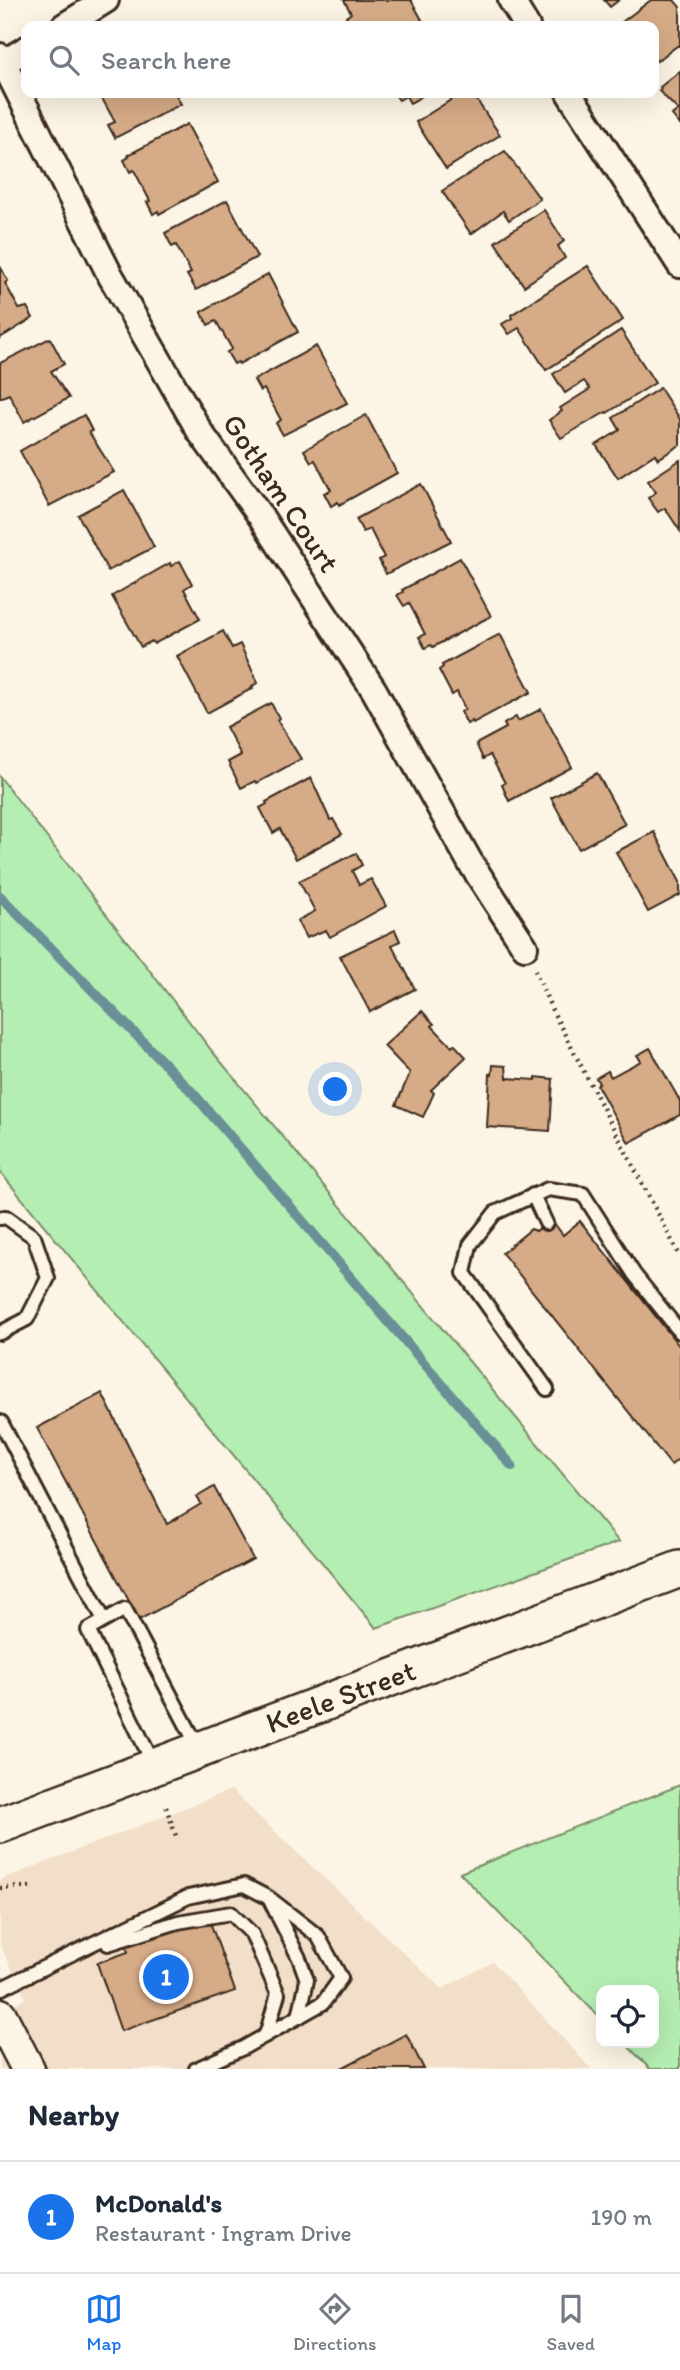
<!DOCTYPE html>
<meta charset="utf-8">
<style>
:root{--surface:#fff;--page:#f2f2f3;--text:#1f2937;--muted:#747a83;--line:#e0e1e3;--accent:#1a73e8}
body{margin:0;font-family:Itim,sans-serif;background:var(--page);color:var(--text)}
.controls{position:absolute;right:21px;bottom:21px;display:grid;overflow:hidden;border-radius:14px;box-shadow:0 7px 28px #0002}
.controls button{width:63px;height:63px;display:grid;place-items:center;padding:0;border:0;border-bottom:2px solid var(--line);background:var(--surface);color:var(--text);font:35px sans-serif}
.you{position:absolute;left:336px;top:1090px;width:24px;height:24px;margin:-18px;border:5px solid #fff;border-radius:50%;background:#1a73e8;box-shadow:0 0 0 10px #1a73e833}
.badge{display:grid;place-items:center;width:46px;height:46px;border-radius:50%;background:var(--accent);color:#fff;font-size:23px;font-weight:700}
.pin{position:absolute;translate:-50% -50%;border:4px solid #fff;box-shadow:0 2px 7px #0006}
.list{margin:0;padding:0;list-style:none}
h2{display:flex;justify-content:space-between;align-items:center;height:91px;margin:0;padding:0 28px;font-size:30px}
h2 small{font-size:23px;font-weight:400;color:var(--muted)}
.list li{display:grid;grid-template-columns:46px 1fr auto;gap:21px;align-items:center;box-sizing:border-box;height:112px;padding:0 28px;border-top:2px solid var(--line)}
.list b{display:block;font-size:26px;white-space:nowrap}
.list p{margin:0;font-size:23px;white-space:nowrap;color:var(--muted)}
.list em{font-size:23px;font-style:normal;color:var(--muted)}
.icon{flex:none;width:38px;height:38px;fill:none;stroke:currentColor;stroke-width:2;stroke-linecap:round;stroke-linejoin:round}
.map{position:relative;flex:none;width:680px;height:2069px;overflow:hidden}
.search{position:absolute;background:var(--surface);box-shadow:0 7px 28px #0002;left:21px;right:21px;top:21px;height:77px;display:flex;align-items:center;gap:18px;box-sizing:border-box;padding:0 24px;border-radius:14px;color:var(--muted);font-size:26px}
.sheet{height:203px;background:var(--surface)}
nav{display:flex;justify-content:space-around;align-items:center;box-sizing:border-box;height:98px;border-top:2px solid var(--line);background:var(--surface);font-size:19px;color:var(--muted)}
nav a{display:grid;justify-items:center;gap:4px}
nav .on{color:var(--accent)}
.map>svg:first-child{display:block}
.built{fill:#f1dfc9}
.green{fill:#b5eeb2;stroke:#788c68;stroke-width:2}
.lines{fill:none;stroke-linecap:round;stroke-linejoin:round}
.stream{stroke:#699097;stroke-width:10}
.building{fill:#d6ab87;stroke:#3b2a1e;stroke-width:2}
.service-casing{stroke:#3b2a1e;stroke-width:18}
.minor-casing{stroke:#3b2a1e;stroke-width:30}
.tertiary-casing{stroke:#3b2a1e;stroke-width:37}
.secondary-casing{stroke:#3b2a1e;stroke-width:40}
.path{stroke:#3b2a1e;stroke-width:4.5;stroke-dasharray:2 5;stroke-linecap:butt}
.service{stroke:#fcf5e5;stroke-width:12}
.minor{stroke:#fcf5e5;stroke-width:24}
.tertiary{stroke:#fcf5e5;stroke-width:32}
.secondary{stroke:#fcf5e5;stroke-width:35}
.labels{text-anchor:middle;stroke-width:5;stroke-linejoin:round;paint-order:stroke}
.street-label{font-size:30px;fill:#3b2a1e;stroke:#fcf5e5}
</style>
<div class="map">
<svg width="680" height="2069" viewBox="0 0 680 2069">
<rect width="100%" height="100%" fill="#fcf5e5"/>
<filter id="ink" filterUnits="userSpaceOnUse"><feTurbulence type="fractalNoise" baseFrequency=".0143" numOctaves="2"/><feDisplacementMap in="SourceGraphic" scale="14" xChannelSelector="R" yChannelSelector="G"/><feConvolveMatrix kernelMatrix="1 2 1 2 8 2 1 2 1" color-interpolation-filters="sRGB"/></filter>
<g filter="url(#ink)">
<!-- built -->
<polygon class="built" points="231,1790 442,1989 493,1962 591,2069 0,2069 0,2012 26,1998 0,1945 0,1880"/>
<!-- green -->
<g class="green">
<polygon points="0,777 212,1051 619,1542 376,1628 0,1172"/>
<polygon points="680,1785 680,2069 650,2069 625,2043 654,2043 654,1990 601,1990 601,2019 460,1873"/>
</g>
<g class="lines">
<!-- stream -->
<polyline class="stream" points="0,896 193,1093 512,1466"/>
</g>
<!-- building -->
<g class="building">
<polygon points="344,0 411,0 422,20 412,26 359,26 358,24 351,26 346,17 351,13"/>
<polygon points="604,0 619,0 610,7"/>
<polygon points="651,0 674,0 680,7 680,46 677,46 657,61 654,57 654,26 618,25"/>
<polygon points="680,71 680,125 672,115 678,110 659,91 661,89 660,87"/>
<polygon points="99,93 175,93 181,104 115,138 108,125 115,122"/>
<polygon points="394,93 427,93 410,103 406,96 399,100"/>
<polygon points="462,93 472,93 500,135 446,169 416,122"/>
<polygon points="187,124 218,182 159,214 158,211 153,214 147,202 150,201 134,170 130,172 124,160 129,157 128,155"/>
<polygon points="505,151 540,199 509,220 503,211 471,234 442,191"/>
<polygon points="227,200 257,257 196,290 187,275 191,273 176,245 172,247 165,233"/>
<polygon points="544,210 564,241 558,246 565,258 524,286 495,242"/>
<polygon points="0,266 8,281 5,283 19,309 27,307 33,318 0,338"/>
<polygon points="588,266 623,320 546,370 519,328 509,334 502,324 512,318 511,315"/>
<polygon points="268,274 298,332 239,364 238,362 234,364 227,352 232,349 216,321 208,325 201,312"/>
<polygon points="621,330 655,383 607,413 606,412 561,438 549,420 562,411 560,408 590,389 584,381 565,393 553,374"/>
<polygon points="50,338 64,364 51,371 69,398 24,422 9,394 0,398 0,363"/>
<polygon points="316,346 347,403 283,435 276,423 281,420 264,389 260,391 254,380"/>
<polygon points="660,388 680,419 680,445 658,459 655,454 618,478 596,445 620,430 613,418"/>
<polygon points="84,415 92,431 89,432 114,472 49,506 20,451"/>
<polygon points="366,415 397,473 339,505 338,502 331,506 324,493 331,490 315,460 311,462 304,450"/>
<polygon points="680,460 680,531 665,508 658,512 648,498 656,492 648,481"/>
<polygon points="421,484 451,541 386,574 379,560 384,557 370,529 363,532 356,519"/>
<polygon points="124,490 154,547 108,571 78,515"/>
<polygon points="460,558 491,616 433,647 431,645 425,648 419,637 425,634 409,603 404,606 397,595 403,592 402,590"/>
<polygon points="180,561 192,584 184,589 200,619 154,644 152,641 141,647 112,596 170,563 171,566"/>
<polygon points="223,631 232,648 240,644 258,683 252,686 253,688 207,713 177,656"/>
<polygon points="500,634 531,692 473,723 472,721 467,724 461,712 465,709 457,692 452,695 439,670 443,667 442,665"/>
<polygon points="271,703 279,718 277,720 301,759 257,783 255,781 241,788 228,762 241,755 226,727"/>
<polygon points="541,709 572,767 509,801 502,785 505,783 490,755 483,759 476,744 506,728 504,724 516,717 518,721"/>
<polygon points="597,773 625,824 579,849 551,798"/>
<polygon points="311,778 330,820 333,819 342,834 296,859 280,829 273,833 260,808 267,804 266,802"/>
<polygon points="654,832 680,882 680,895 648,912 616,852"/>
<polygon points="356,853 362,865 352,871 359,885 371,879 386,906 330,937 326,930 306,938 297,921 315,911 299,881"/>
<polygon points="395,930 400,941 392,945 415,989 370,1012 340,956"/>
<polygon points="422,1011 434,1024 432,1026 452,1047 454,1044 466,1057 431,1090 434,1093 423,1117 396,1105 410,1073 384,1046"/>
<polygon points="650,1048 680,1101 680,1115 629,1143 597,1085 599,1083 596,1078 608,1071 611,1077 641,1061 637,1055"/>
<polygon points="493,1065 506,1066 507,1078 536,1080 536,1077 553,1079 550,1131 487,1127 490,1074 492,1075"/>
<polygon points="551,1219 563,1235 580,1221 680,1347 680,1458 671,1465 502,1253 531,1229 536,1231"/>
<polygon points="102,1393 167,1524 201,1504 197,1497 214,1487 253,1559 139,1620 37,1428"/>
<polygon points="190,1912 195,1927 210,1922 235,1991 121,2031 97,1963 128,1952 123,1936"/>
<polygon points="406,2034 424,2069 340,2069"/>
</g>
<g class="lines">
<!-- service casing -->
<g class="service-casing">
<g id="service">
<polyline points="533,1195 546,1223"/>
<polyline points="0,1218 6,1217 34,1237 48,1278 27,1319 0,1333"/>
<polyline points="547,1389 464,1273 470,1245 495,1213 548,1189 583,1194 634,1274 680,1332"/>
<polyline points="1,1422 104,1620"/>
<polyline points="154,1765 88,1630 125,1609 198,1747"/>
<polyline points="270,1900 299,1958 307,1980 299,2017"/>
<polyline points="108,1944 178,1922 231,1913 252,1934 278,1994 266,2035"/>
<polyline points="0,1989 188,1897 244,1885 269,1898 318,1936 341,1978 323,2003 243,2048 196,2069"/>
</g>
</g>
<!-- minor casing -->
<g class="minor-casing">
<g id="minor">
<polyline points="511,0 527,26"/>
<polyline points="64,26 106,0"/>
<polyline points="0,56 109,273 200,432 261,517 374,690 470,862 525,947"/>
<polyline points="5,62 26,49"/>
<polyline points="569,93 680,265"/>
</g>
</g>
<!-- tertiary casing -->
<g class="tertiary-casing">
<polyline id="tertiary" points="0,2015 28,2069"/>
</g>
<!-- secondary casing -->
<g class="secondary-casing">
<g id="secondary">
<path id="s1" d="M0,1825L680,1569"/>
</g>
</g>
<!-- path -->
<g class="path">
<polyline points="535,970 552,1010 680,1256"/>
<polyline points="166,1807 177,1839"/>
<polyline points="0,1888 32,1887"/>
</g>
<!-- service -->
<use href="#service" class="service"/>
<!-- minor -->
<use href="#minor" class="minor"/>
<!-- tertiary -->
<use href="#tertiary" class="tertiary"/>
<!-- secondary -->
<use href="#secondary" class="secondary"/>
</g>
</g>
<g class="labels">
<!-- street labels -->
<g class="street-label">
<text transform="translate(281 493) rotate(56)" y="10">Gotham Court</text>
<text dy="10" stroke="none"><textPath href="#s1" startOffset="364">Keele Street</textPath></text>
</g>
</g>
</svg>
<div class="controls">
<button><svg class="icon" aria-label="locate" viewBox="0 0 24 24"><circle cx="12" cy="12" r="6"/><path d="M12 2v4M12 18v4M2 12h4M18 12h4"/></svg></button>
</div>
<div class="you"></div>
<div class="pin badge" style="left:166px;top:1977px">1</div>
<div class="search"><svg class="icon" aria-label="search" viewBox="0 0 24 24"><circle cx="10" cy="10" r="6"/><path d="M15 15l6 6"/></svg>Search here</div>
</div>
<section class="sheet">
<h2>Nearby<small></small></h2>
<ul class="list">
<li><span class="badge">1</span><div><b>McDonald's</b><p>Restaurant · Ingram Drive</p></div><em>190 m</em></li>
</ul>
</section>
<nav>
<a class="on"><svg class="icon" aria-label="map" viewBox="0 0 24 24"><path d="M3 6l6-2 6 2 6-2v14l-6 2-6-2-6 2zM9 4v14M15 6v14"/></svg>Map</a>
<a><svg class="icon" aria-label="directions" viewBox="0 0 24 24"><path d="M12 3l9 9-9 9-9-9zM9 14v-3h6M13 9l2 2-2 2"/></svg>Directions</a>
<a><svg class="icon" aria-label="saved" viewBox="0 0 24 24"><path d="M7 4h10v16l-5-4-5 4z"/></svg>Saved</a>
</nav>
